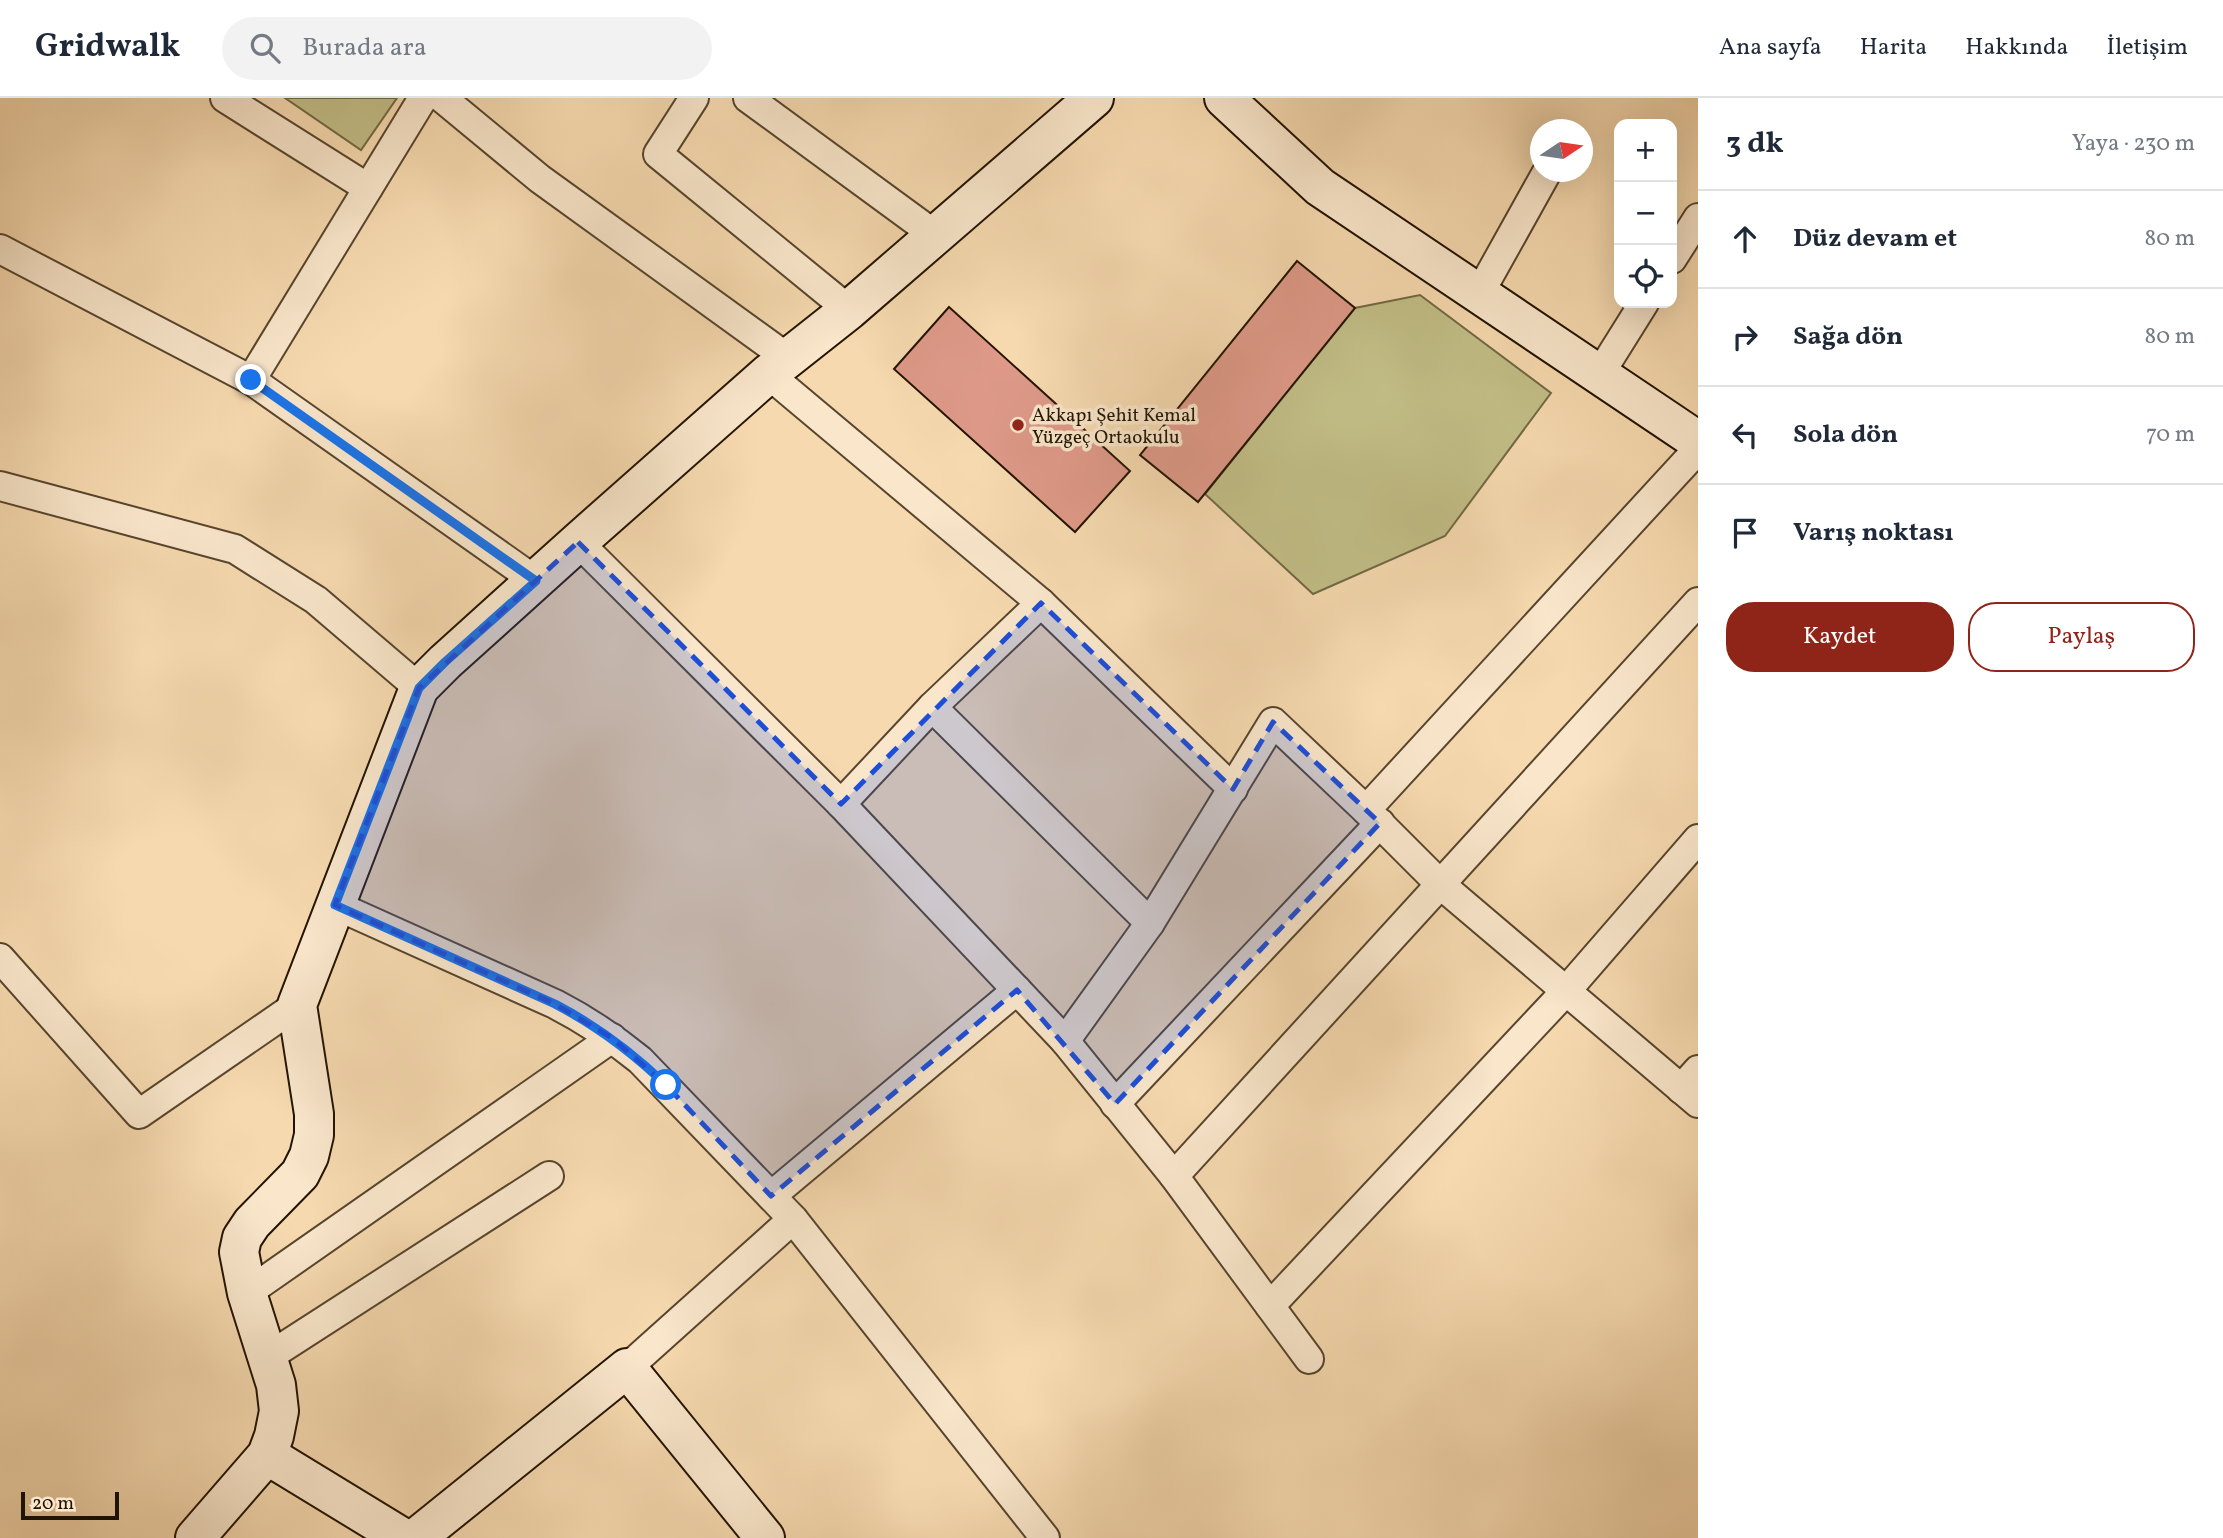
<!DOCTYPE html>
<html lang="tr">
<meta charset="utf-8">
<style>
:root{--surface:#fff;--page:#f2f2f3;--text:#1f2937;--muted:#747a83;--line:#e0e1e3;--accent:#8f2418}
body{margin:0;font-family:Vollkorn,serif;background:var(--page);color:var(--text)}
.controls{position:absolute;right:21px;top:21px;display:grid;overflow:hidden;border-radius:14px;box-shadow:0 7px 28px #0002}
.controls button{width:63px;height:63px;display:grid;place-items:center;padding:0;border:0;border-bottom:2px solid var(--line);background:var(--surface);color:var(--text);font:35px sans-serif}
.compass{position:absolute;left:1530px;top:21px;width:63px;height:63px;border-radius:50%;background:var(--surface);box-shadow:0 7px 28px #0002;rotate:77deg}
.scale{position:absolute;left:21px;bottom:18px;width:98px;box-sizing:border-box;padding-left:7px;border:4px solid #221402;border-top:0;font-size:19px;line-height:24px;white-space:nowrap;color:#221402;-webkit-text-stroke:5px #f9e6cb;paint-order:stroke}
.stop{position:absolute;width:21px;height:21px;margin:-16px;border:5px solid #1a73e8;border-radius:50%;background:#fff}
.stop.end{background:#1a73e8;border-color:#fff;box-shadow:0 2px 7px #0008}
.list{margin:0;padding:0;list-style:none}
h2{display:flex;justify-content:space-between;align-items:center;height:91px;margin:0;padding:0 28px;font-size:30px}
h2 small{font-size:23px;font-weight:400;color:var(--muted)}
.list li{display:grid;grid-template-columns:46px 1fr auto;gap:21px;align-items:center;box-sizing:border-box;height:98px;padding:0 28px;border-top:2px solid var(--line)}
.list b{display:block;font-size:26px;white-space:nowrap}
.list em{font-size:23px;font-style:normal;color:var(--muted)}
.actions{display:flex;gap:14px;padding:21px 28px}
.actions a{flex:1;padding:16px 0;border:2px solid var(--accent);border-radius:28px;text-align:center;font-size:24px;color:var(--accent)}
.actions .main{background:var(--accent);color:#fff}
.icon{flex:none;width:38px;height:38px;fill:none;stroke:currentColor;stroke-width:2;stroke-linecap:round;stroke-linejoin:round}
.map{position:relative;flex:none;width:1698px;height:1440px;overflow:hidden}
header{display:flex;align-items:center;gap:42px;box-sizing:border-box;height:98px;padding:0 35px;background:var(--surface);border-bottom:2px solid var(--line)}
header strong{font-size:33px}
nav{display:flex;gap:38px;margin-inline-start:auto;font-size:24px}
.search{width:490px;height:63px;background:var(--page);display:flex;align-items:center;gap:18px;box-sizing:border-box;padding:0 24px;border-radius:38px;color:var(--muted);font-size:26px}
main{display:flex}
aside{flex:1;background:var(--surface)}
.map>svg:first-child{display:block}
.green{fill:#c2be87;stroke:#726944;stroke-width:2}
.building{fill:#de9988;stroke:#221402;stroke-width:2}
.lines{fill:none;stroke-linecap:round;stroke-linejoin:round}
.street-casing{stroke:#57452d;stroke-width:32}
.secondary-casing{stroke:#221402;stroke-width:42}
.street{stroke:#f9e6cb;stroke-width:28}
.secondary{stroke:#f9e6cb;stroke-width:38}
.route{stroke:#1a73e8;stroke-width:9}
.marked{fill:#1d4ed8;fill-opacity:0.2;stroke:#1d4ed8;stroke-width:5;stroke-dasharray:14 9;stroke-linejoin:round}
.poi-dot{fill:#8f2418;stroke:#f9e6cb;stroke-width:2.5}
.labels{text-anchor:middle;stroke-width:7;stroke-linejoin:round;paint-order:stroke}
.poi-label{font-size:19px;fill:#221402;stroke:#f9e6cb;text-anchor:start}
</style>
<header>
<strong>Gridwalk</strong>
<div class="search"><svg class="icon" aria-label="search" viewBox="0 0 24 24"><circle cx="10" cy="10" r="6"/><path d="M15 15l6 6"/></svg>Burada ara</div>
<nav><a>Ana sayfa</a><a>Harita</a><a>Hakkında</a><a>İletişim</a></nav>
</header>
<main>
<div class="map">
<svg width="1698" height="1440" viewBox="0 0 1698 1440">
<rect width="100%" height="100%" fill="#f6d9af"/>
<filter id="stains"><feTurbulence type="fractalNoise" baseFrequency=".00286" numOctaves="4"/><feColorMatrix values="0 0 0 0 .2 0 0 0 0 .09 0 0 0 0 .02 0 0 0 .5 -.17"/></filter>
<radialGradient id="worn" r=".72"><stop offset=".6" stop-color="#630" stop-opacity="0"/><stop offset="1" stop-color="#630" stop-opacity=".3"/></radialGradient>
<!-- green -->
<g class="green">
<polygon points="285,0 397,0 361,52"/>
<polygon points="1420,197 1551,295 1445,438 1313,496 1205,396 1355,210"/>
</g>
<!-- building -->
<g class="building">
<polygon points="1297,163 1355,210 1198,404 1140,357"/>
<polygon points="949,209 1130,373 1075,434 894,271"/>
</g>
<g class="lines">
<!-- street casing -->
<g class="street-casing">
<g id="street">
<polyline points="225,0 368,90"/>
<polyline points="442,0 540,81 789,261"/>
<polyline points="694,0 658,56 849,212"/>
<polyline points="748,0 935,137"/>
<polyline points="0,151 251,282 536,483"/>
<polyline points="1672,161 1698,120"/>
<polyline points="1479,196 1547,74"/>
<polyline points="768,276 1041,505 1233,691"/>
<polyline points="1599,277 1644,205"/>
<polyline points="251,282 423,0"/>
<polyline points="0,388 235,451 316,502 419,590"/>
<polyline points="578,444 841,706 1065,943 1174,1078 1309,1261"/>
<polyline points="932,609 1150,825"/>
<polyline points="841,706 932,609 1041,505"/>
<polyline points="1366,712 1698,351"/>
<path d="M335,807L555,906C586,922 613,940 640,962L793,1121L1045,1440"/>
<polyline points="0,860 139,1016 297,907"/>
<polyline points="1065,943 1150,825 1273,624 1366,712 1440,786 1698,1005"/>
<polyline points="1681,991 1698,972"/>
<polyline points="1115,1006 1380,725"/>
<polyline points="1174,1078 1698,504"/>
<polyline points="771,1098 1017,892"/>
<polyline points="247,1195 612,940"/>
<polyline points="1270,1208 1566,893 1698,741"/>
<polyline points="268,1259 549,1078"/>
<polyline points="627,1270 793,1121"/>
</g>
</g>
<!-- secondary casing -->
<g class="secondary-casing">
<g id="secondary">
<polyline points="1224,0 1320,89 1698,343"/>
<polyline points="267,1357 403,1440"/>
<polyline points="195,1440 267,1357 274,1338 279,1313 276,1287 247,1195 239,1154 242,1140 252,1125 300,1076 309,1058 314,1037 314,1016 297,907 419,590 445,564 578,444 768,276 849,212 1094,0"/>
<polyline points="416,1440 627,1270 765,1440"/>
</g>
</g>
<!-- street -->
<use href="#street" class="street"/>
<!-- secondary -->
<use href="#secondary" class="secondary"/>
</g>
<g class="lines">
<!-- route -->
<path class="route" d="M251,282L536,483L445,564L419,590L335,807L555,906C597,928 632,954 666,987"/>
</g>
<!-- marked area -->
<path class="marked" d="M578,444L841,706L1041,505L1233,691L1273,624L1380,725L1115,1006L1017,892L771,1098L666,987L612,940L555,906L335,807L419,590Z"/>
<!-- markers -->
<circle class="poi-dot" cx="1018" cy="327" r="7"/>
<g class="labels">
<!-- poi labels -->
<g class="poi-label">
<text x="1032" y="323">Akkapı Şehit Kemal<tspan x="1032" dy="22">Yüzgeç Ortaokulu</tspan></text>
</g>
</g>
<rect width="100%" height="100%" filter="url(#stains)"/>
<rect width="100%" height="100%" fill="url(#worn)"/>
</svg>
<div class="controls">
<button>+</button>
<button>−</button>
<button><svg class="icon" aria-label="locate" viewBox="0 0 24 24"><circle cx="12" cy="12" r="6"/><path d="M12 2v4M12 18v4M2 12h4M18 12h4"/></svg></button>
</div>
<svg class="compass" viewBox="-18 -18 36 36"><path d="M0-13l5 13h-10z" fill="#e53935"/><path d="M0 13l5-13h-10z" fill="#747a83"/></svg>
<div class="scale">20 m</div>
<div class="stop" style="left:666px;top:987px"></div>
<div class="stop end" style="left:251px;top:282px"></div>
</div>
<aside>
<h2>3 dk<small>Yaya · 230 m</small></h2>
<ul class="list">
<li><svg class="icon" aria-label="ahead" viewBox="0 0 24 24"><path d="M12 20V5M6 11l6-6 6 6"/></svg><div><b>Düz devam et</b></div><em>80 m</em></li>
<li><svg class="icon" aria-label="right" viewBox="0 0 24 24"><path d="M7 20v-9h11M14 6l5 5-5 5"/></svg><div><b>Sağa dön</b></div><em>80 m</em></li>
<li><svg class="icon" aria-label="left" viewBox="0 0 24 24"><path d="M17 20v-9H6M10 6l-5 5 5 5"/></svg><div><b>Sola dön</b></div><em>70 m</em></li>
<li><svg class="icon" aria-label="arrive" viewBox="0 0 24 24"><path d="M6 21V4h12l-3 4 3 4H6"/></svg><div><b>Varış noktası</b></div></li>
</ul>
<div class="actions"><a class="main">Kaydet</a><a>Paylaş</a></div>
</aside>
</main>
